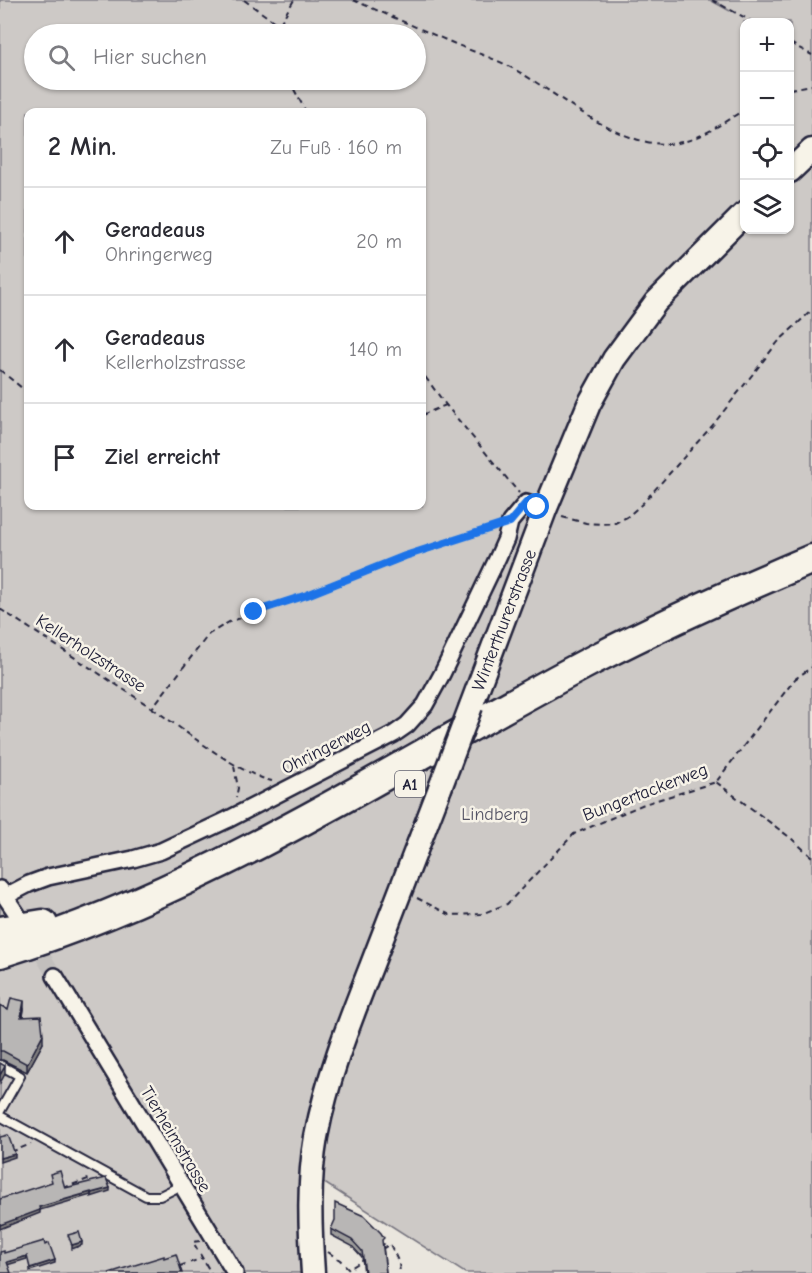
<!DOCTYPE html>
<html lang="de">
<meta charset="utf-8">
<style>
:root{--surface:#fff;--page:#f7f7f7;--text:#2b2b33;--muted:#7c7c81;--line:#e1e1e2}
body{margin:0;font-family:"Comic Neue",sans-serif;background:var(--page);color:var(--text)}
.controls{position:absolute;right:18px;top:18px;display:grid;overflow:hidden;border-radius:12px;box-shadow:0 2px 4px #0004}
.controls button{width:54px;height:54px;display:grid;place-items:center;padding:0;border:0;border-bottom:2px solid var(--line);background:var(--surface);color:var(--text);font:30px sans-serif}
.stop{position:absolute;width:18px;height:18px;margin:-14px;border:4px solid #1a73e8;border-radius:50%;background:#fff}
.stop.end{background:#1a73e8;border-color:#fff;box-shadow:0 2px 6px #0008}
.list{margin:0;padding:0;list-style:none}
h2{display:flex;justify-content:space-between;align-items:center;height:78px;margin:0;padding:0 24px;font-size:26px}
h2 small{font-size:20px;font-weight:400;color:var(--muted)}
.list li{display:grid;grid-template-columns:39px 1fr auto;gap:18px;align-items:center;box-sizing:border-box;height:108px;padding:0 24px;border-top:2px solid var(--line)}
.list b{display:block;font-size:22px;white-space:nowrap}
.list p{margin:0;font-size:20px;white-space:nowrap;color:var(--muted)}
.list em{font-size:20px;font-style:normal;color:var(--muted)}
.icon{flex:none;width:33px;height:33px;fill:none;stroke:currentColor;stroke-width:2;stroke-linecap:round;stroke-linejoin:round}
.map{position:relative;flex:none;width:812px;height:1273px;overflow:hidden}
.search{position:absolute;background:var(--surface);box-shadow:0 2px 4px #0004;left:24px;top:24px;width:402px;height:66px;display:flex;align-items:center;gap:15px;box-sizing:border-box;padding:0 21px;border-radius:33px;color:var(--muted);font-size:22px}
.panel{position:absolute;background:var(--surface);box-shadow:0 2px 4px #0004;left:24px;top:108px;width:402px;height:402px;border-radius:12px}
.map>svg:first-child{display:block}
.green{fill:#cdc9c6;stroke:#787680;stroke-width:1.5;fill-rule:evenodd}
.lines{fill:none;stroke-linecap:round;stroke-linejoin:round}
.street-tunnel{stroke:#c2bfbd;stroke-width:15;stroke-dasharray:15 8;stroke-linecap:butt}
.lane-casing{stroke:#22223b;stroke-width:12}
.street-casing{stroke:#22223b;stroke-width:20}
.secondary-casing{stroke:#22223b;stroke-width:27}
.highway-casing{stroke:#22223b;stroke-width:33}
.path{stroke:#22223b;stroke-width:2;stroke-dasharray:6 4.5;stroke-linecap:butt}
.lane{stroke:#f7f3e8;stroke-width:8}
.street{stroke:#f7f3e8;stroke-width:15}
.secondary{stroke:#f7f3e8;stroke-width:22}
.highway{stroke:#f7f3e8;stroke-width:28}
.secondary-bridge-casing{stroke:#22223b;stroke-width:27;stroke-linecap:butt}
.secondary-bridge{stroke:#f7f3e8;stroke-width:22}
.wall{fill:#9e9d9c;stroke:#22223b;stroke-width:1.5}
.shaded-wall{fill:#817f7f;stroke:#22223b;stroke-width:1.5}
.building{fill:#b8b6b5;stroke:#22223b;stroke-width:1.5}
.route{stroke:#1a73e8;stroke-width:8}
.labels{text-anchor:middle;stroke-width:5;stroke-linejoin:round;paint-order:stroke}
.shield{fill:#f7f3e8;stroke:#62616f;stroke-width:1.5}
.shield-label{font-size:16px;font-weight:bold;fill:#22223b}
.street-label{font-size:18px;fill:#22223b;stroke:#f7f3e8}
.park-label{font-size:18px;fill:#555465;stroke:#f7f3e8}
</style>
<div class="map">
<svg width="812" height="1273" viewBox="0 0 812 1273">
<rect width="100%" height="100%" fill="#eae6de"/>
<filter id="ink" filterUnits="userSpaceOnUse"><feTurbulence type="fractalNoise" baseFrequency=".0167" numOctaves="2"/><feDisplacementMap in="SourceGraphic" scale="12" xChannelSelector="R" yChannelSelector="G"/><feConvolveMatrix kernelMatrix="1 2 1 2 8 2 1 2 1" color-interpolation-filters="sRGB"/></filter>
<g filter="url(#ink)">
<!-- green -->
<path class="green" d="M0,0H710L730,11L714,0H812V1273H465L312,1175L313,1273H0ZM744,22H790V230H744ZM34,34H416V80H34ZM28,112H422V506H28Z"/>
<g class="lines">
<!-- street-tunnel -->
<polyline class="street-tunnel" points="31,937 55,976"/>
<!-- lane casing -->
<g class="lane-casing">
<g id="lane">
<polyline points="0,1065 20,1076 0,1111"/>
<polyline points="0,1116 146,1196 160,1196 182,1185"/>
</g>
</g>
<!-- street casing -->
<g class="street-casing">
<g id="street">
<polyline points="0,889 17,914"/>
<polyline points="6,896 29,884 48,877 133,859 161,851 227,820 394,734 407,725 425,705 442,674 498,557 506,539 510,522 526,503 545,510"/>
<polyline points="55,976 235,1273"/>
</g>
</g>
<!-- secondary casing -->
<g class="secondary-casing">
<g id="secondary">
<polyline points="790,171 812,150"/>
<polyline points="471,706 545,510 589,404 614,359 656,302 744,214"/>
<path d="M313,1273C310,1228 308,1182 316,1137C327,1078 349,1023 371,967C394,908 417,848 440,788"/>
</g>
</g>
<!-- highway casing -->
<g class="highway-casing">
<g id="highway">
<polyline points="0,931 43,924"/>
<path d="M0,953C216,887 396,763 593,660C665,623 738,590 812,559"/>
</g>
</g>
<!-- path -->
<g class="path">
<polyline points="244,0 279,25"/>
<path d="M353,0C386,14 420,29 453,43C473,52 494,58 512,68C557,92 613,144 666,144C696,144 720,124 744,110"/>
<polyline points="712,0 753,22"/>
<polyline points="279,34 279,25 294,0"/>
<polyline points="790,43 812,55"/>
<polyline points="289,80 306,112"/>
<polyline points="790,89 812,85"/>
<polyline points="422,367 426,378 446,405 519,493"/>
<polyline points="0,370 28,393"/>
<polyline points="422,415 446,405"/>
<polyline points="562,517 586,523 601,524 615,523 627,517 642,504 712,426 778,342 812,310"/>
<polyline points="0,609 152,708 209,634 229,622 307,595 405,556 493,527"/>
<path d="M152,708C183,729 237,773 272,781"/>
<polyline points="234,766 238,788 236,798"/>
<polyline points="716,782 792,839 812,857"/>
<polyline points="417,898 450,915 481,914 507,904 574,834 644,804 716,782 795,679 812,667"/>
<polyline points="11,1152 31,1144"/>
<polyline points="63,1188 91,1178"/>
<polyline points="200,1241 193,1242 211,1273"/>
<polyline points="382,1249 390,1244 399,1263 400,1273"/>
<polyline points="328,1252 340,1260 349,1269 365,1259"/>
<polyline points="180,1266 203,1258"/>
</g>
<!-- lane -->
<use href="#lane" class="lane"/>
<!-- street -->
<use href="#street" class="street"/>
<!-- secondary -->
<use href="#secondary" class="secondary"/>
<!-- highway -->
<use href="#highway" class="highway"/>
<!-- secondary-bridge casing -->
<g class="secondary-bridge-casing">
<polyline id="secondary-bridge" points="440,788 471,706"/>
</g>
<!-- secondary-bridge -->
<use href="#secondary-bridge" class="secondary-bridge"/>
</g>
<!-- wall -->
<g class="wall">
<polygon points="0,1005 8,1010 24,1009 23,1017 43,1043 27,1072 3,1060 0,1060"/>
<polygon points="331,1229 384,1244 383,1245 386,1273 364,1273 362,1257 352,1246 331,1235"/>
</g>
<!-- shaded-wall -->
<g class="shaded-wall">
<polygon points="24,1001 24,1009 21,1026 21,1017"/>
<polygon points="43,1034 43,1043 27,1072 27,1064"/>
<polygon points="5,1066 5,1074 0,1083 0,1075"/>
<polygon points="15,1154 15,1157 0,1162 0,1158"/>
<polygon points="110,1188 110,1191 91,1197 91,1193"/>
<polygon points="91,1192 91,1195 40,1210 40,1213 0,1229 0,1225 39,1207"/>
<polygon points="82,1242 82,1245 72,1249 72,1245"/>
<polygon points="27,1256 27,1259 7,1265 7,1262"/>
<polygon points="55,1260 55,1263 30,1271 30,1268"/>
</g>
<!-- building -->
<g class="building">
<polygon points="11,998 24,1001 21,1017 41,1016 43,1034 27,1064 3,1051 0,1051 0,1005 8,1010"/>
<polygon points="0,1063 5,1066 0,1075"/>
<polygon points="8,1135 15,1154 0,1158 0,1137"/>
<polygon points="60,1171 65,1188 106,1178 110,1188 91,1193 91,1192 39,1207 40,1210 0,1225 0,1199 52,1182 50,1174"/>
<polygon points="335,1203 364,1216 381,1233 384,1238 382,1240 386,1273 365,1273 362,1251 352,1240 331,1229 335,1220"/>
<polygon points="79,1232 82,1242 72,1245 68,1235"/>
<polygon points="44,1241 45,1245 49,1243 55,1260 30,1268 27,1256 7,1262 11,1273 0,1273 0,1252 4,1251 4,1253"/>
<polygon points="176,1254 182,1273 109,1273 164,1256 164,1258"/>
</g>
</g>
<g class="lines" filter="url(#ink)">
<!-- route -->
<polyline class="route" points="254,612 307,595 405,556 510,522 526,503 537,507"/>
</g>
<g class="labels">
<!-- shield labels -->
<rect class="shield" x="395" y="771" width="30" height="26" rx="4.5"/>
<g class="shield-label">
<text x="410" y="790">A1</text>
</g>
<!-- street labels -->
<g class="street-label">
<text transform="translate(504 620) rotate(-69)" y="6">Winterthurerstrasse</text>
<text transform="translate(91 653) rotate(33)" y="6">Kellerholzstrasse</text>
<text transform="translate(326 747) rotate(-27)" y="6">Ohringerweg</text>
<text transform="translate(645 792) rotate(-21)" y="6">Bungertackerweg</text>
<text transform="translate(176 1139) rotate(59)" y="6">Tierheimstrasse</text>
</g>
<!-- park labels -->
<g class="park-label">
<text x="495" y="820">Lindberg</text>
</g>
</g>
</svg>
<div class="controls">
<button>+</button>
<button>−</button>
<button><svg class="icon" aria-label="locate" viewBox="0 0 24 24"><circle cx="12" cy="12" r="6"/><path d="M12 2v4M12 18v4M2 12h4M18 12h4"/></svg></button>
<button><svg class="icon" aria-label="layers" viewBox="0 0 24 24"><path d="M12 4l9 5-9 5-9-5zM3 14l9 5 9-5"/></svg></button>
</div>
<div class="stop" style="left:537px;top:507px"></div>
<div class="stop end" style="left:254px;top:612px"></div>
<div class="search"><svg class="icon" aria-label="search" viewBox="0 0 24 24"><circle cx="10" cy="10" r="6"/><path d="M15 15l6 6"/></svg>Hier suchen</div>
<section class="panel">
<h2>2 Min.<small>Zu Fuß · 160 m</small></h2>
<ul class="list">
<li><svg class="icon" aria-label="ahead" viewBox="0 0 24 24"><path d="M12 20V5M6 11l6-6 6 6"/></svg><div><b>Geradeaus</b><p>Ohringerweg</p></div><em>20 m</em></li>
<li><svg class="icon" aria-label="ahead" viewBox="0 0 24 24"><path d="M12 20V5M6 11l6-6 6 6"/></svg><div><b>Geradeaus</b><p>Kellerholzstrasse</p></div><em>140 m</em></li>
<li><svg class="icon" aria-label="arrive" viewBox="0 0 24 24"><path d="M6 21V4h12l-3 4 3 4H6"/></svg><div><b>Ziel erreicht</b></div></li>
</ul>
</section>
</div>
